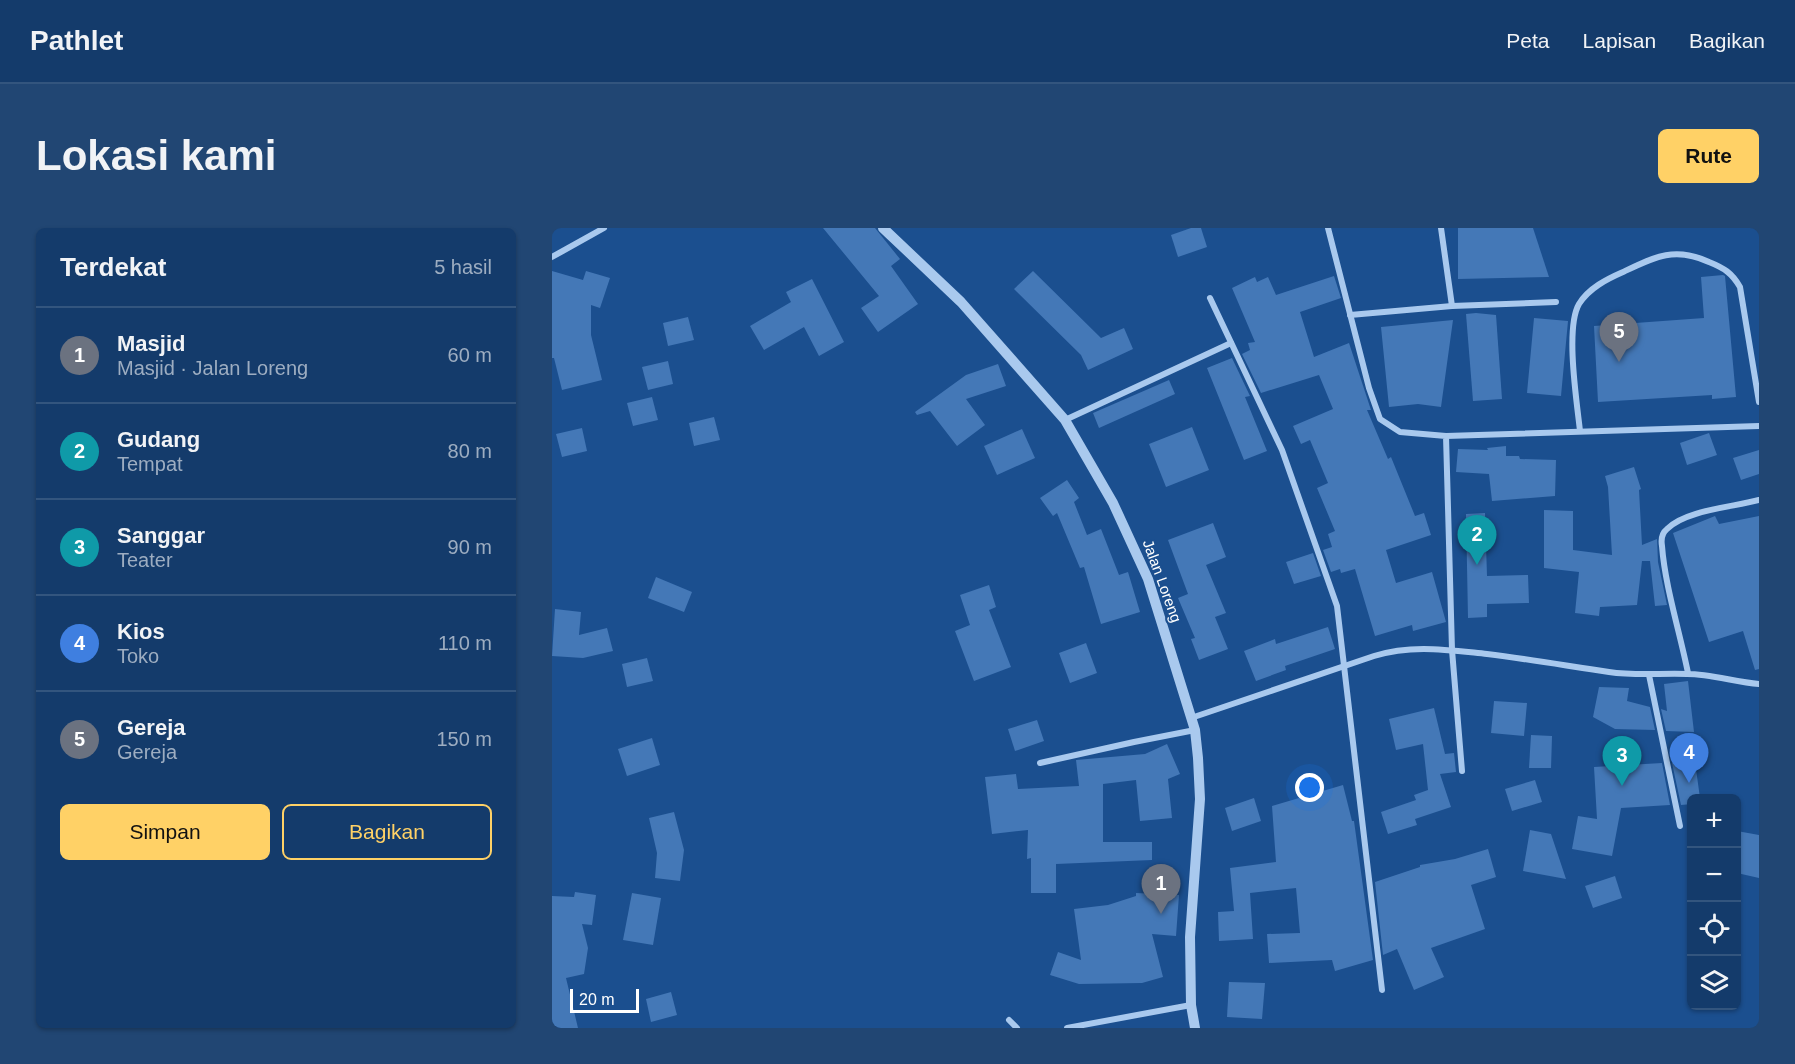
<!DOCTYPE html>
<html lang="id">
<meta charset="utf-8">
<style>
:root{--surface:#143b6b;--page:#214673;--text:#f1f3f6;--muted:#9dadc1;--line:#33557e;--accent:#ffd166}
body{margin:0;font-family:Helvetica,sans-serif;background:var(--page);color:var(--text)}
.controls{position:absolute;right:18px;bottom:18px;display:grid;overflow:hidden;border-radius:9px;box-shadow:0 2px 4px #0004}
.controls button{width:54px;height:54px;display:grid;place-items:center;padding:0;border:0;border-bottom:2px solid var(--line);background:var(--surface);color:var(--text);font:30px sans-serif}
.scale{position:absolute;left:18px;bottom:15px;width:69px;box-sizing:border-box;padding-left:6px;border:3px solid #fff;border-top:0;font-size:16px;line-height:21px;white-space:nowrap;color:#fff;-webkit-text-stroke:4px #1b4f8f;paint-order:stroke}
.you{position:absolute;left:758px;top:560px;width:21px;height:21px;margin:-15px;border:4px solid #fff;border-radius:50%;background:#1a73e8;box-shadow:0 0 0 9px #1a73e833}
.badge{display:grid;place-items:center;width:39px;height:39px;border-radius:50%;background:var(--accent);color:#fff;font-size:20px;font-weight:700}
.pin{position:absolute;translate:-50% -50px;filter:drop-shadow(0 2px 3px #0008)}
.pin::after{content:'';position:absolute;top:32px;width:21px;height:18px;background:inherit;clip-path:polygon(0 0,100% 0,50% 100%)}
.list{margin:0;padding:0;list-style:none}
h2{display:flex;justify-content:space-between;align-items:center;height:78px;margin:0;padding:0 24px;font-size:26px}
h2 small{font-size:20px;font-weight:400;color:var(--muted)}
.list li{display:grid;grid-template-columns:39px 1fr auto;gap:18px;align-items:center;box-sizing:border-box;height:96px;padding:0 24px;border-top:2px solid var(--line)}
.list b{display:block;font-size:22px;white-space:nowrap}
.list p{margin:0;font-size:20px;white-space:nowrap;color:var(--muted)}
.list em{font-size:20px;font-style:normal;color:var(--muted)}
.actions{display:flex;gap:12px;padding:18px 24px}
.actions a{flex:1;padding:14px 0;border:2px solid var(--accent);border-radius:9px;text-align:center;font-size:21px;color:var(--accent)}
.actions .main{background:var(--accent);color:#111}
.icon{flex:none;width:33px;height:33px;fill:none;stroke:currentColor;stroke-width:2;stroke-linecap:round;stroke-linejoin:round}
.map{position:relative;flex:none;width:1207px;height:800px;overflow:hidden;border-radius:9px}
header{display:flex;align-items:center;gap:36px;box-sizing:border-box;height:84px;padding:0 30px;background:var(--surface);border-bottom:2px solid var(--line)}
header strong{font-size:28px}
nav{display:flex;gap:33px;margin-inline-start:auto;font-size:21px}
.intro{display:flex;align-items:center;justify-content:space-between;box-sizing:border-box;height:144px;padding:0 36px}
h1{margin:0;font-size:42px}
.button{padding:15px 27px;border-radius:9px;background:var(--accent);color:#111;font-size:21px;font-weight:700}
main{display:flex;gap:36px;padding:0 36px}
aside{flex:1;background:var(--surface);border-radius:9px;box-shadow:0 2px 4px #0004}
.map>svg:first-child{display:block}
.building{fill:#4478b7}
.lines{fill:none;stroke-linecap:round;stroke-linejoin:round}
.minor{stroke:#a9c9ee;stroke-width:6}
.tertiary{stroke:#a9c9ee;stroke-width:10}
.labels{text-anchor:middle;stroke-width:4.5;stroke-linejoin:round;paint-order:stroke}
.street-label{font-size:15px;fill:#fff;stroke:#1b4f8f}
</style>
<header>
<strong>Pathlet</strong>
<nav><a>Peta</a><a>Lapisan</a><a>Bagikan</a></nav>
</header>
<div class="intro"><h1>Lokasi kami</h1><a class="button">Rute</a></div>
<main>
<aside>
<h2>Terdekat<small>5 hasil</small></h2>
<ul class="list">
<li><span class="badge" style="background:#6b7280">1</span><div><b>Masjid</b><p>Masjid · Jalan Loreng</p></div><em>60 m</em></li>
<li><span class="badge" style="background:#0f9aa8">2</span><div><b>Gudang</b><p>Tempat</p></div><em>80 m</em></li>
<li><span class="badge" style="background:#0f9aa8">3</span><div><b>Sanggar</b><p>Teater</p></div><em>90 m</em></li>
<li><span class="badge" style="background:#3f7fe0">4</span><div><b>Kios</b><p>Toko</p></div><em>110 m</em></li>
<li><span class="badge" style="background:#6b7280">5</span><div><b>Gereja</b><p>Gereja</p></div><em>150 m</em></li>
</ul>
<div class="actions"><a class="main">Simpan</a><a>Bagikan</a></div>
</aside>
<div class="map">
<svg width="1207" height="800" viewBox="0 0 1207 800">
<rect width="100%" height="100%" fill="#1b4f8f"/>
<!-- building -->
<g class="building">
<polygon points="271,0 323,0 348,31 339,38 366,76 326,104 309,80 327,68"/>
<polygon points="639,0 649,0 655,19 626,29 619,7"/>
<polygon points="906,0 981,0 997,49 906,51"/>
<polygon points="0,43 31,52 34,43 58,50 48,80 39,77 39,107 50,152 10,162 2,130 0,130"/>
<polygon points="481,43 549,110 572,100 581,121 536,142 529,127 462,61"/>
<polygon points="1171,47 1173,48 1184,169 1160,171 1160,167 1046,174 1042,98 1152,90 1149,49"/>
<polygon points="782,48 789,70 748,84 762,129 797,115 819,182 815,182 836,231 839,229 863,288 872,285 879,307 834,322 844,355 880,344 894,394 861,403 860,397 823,408 803,341 789,345 788,341 779,344 771,322 780,319 776,306 783,303 765,260 776,255 758,212 749,216 741,198 781,181 767,147 709,165 690,126 698,122 696,115 703,114 680,60 703,49 705,54 716,49 724,67"/>
<polygon points="260,51 292,114 267,128 252,99 212,122 198,98 239,74 234,64"/>
<polygon points="924,85 944,87 950,171 921,173 914,86"/>
<polygon points="136,89 142,112 116,118 111,95"/>
<polygon points="982,90 1016,93 1009,168 975,165"/>
<polygon points="901,92 889,179 866,176 837,179 829,99"/>
<polygon points="680,130 698,168 693,169 715,223 692,232 655,140"/>
<polygon points="116,133 121,156 96,162 90,139"/>
<polygon points="446,136 454,158 414,171 433,197 405,218 378,183 365,187 363,184 414,147"/>
<polygon points="617,152 623,166 547,200 541,185"/>
<polygon points="100,169 106,192 81,198 75,175"/>
<polygon points="162,189 168,212 142,218 137,195"/>
<polygon points="640,199 657,242 614,259 597,216"/>
<polygon points="30,200 35,223 10,229 4,206"/>
<polygon points="470,201 483,230 445,247 432,218"/>
<polygon points="1157,205 1165,227 1135,237 1128,215"/>
<polygon points="954,218 954,228 967,228 968,231 1004,232 1003,268 940,273 937,246 904,244 906,221 936,222 935,220"/>
<polygon points="1207,222 1207,246 1189,252 1181,230"/>
<polygon points="1082,239 1089,261 1087,262 1090,317 1105,311 1106,334 1115,377 1103,378 1098,333 1090,333 1085,377 1048,379 1047,388 1023,385 1027,344 992,340 992,282 1021,283 1021,322 1060,327 1056,259 1053,248"/>
<polygon points="515,252 527,270 522,274 535,307 549,301 567,347 576,344 588,384 549,396 532,339 528,340 505,285 501,288 488,270"/>
<polygon points="933,285 935,348 976,347 977,375 935,376 935,389 916,390 914,286"/>
<polygon points="1163,288 1167,296 1207,288 1207,441 1203,442 1191,403 1157,414 1121,305"/>
<polygon points="661,295 674,329 654,337 674,385 663,389 676,421 647,432 639,411 643,410 626,370 636,366 616,312"/>
<polygon points="761,325 769,348 742,356 734,334"/>
<polygon points="104,349 140,364 132,384 96,370"/>
<polygon points="437,357 444,379 437,382 459,439 422,453 403,403 418,397 408,367"/>
<polygon points="3,381 29,384 27,407 55,400 61,423 31,430 0,428"/>
<polygon points="776,399 783,421 733,438 734,442 704,453 692,423 723,411 724,416"/>
<polygon points="534,415 545,445 518,455 507,425"/>
<polygon points="95,430 101,453 75,459 70,436"/>
<polygon points="1136,453 1142,504 1114,503 1109,481 1115,483 1112,456"/>
<polygon points="1047,459 1077,460 1075,473 1098,479 1103,502 1063,501 1041,489"/>
<polygon points="942,473 975,475 972,508 939,505"/>
<polygon points="882,480 893,526 902,525 904,544 888,546 899,579 863,591 865,597 836,606 829,584 864,572 862,567 876,562 871,516 844,522 837,491"/>
<polygon points="485,492 492,513 463,523 456,501"/>
<polygon points="979,507 1000,508 999,540 977,540"/>
<polygon points="100,510 108,537 75,548 66,521"/>
<polygon points="615,516 628,546 616,551 620,590 588,593 584,552 551,556 551,614 600,614 600,632 504,636 504,665 479,665 479,630 475,631 476,602 440,606 433,549 464,546 466,561 527,558 524,532 593,526"/>
<polygon points="1143,534 1148,570 1140,570 1140,576 1129,577 1120,535"/>
<polygon points="1110,535 1118,577 1069,580 1060,628 1020,621 1026,588 1045,591 1042,539"/>
<polygon points="983,552 990,574 960,583 953,561"/>
<polygon points="791,557 800,593 802,593 821,732 783,743 780,732 717,735 715,706 748,705 744,660 698,665 701,711 667,713 666,684 682,683 678,640 724,634 720,578"/>
<polygon points="702,570 709,593 680,603 673,580"/>
<polygon points="122,584 132,622 128,653 103,650 105,625 97,590"/>
<polygon points="978,602 999,606 1014,651 971,643"/>
<polygon points="1185,603 1207,607 1207,650 1185,645"/>
<polygon points="936,621 944,649 919,657 933,701 879,720 892,749 862,762 845,721 831,727 823,654 868,639 868,637 903,631"/>
<polygon points="1063,648 1070,670 1041,680 1033,658"/>
<polygon points="23,664 44,667 40,697 30,696 36,720 32,746 14,750 26,800 0,800 0,668 22,669"/>
<polygon points="80,665 109,670 101,717 71,712"/>
<polygon points="584,665 627,667 624,708 600,706 611,749 590,755 527,756 498,747 506,724 529,732 522,681 556,677 584,668"/>
<polygon points="677,754 713,755 710,791 675,789"/>
<polygon points="119,764 125,787 99,794 94,771"/>
</g>
<g class="lines">
<!-- minor -->
<g class="minor">
<polyline points="776,0 817,160 828,191 848,204 894,208 900,422 910,543"/>
<polyline points="889,0 900,78"/>
<polyline points="0,29 52,0"/>
<polyline points="658,70 730,222 785,378 830,762"/>
<polyline points="798,87 900,78 1004,74"/>
<polyline points="513,192 679,115"/>
<path d="M1028,203C1025,175 1013,100 1027,76C1037,60 1055,51 1071,44C1102,29 1123,18 1157,34C1172,40 1180,45 1188,59L1207,174"/>
<polyline points="894,208 1207,198"/>
<path d="M1136,445C1128,405 1113,358 1110,318C1109,312 1110,305 1115,301C1133,282 1182,279 1207,272"/>
<polyline points="1097,447 1128,598"/>
<path d="M639,490L822,428C860,416 896,422 935,426C976,431 1016,438 1057,444C1083,448 1109,445 1135,446C1159,446 1183,454 1207,456"/>
<polyline points="488,535 582,514 643,502"/>
<polyline points="457,792 465,800"/>
<polyline points="515,800 639,777"/>
</g>
<!-- tertiary -->
<polyline class="tertiary" points="331,0 409,74 513,192 561,275 596,351 643,502 646,530 648,571 638,709 639,777 643,800"/>
</g>
<g class="labels">
<!-- street labels -->
<g class="street-label">
<text transform="translate(610 353) rotate(70)" y="5">Jalan Loreng</text>
</g>
</g>
</svg>
<div class="controls">
<button>+</button>
<button>−</button>
<button><svg class="icon" aria-label="locate" viewBox="0 0 24 24"><circle cx="12" cy="12" r="6"/><path d="M12 2v4M12 18v4M2 12h4M18 12h4"/></svg></button>
<button><svg class="icon" aria-label="layers" viewBox="0 0 24 24"><path d="M12 4l9 5-9 5-9-5zM3 14l9 5 9-5"/></svg></button>
</div>
<div class="scale">20 m</div>
<div class="you"></div>
<div class="pin badge" style="left:609px;top:686px;background:#6b7280">1</div>
<div class="pin badge" style="left:925px;top:337px;background:#0f9aa8">2</div>
<div class="pin badge" style="left:1070px;top:558px;background:#0f9aa8">3</div>
<div class="pin badge" style="left:1137px;top:555px;background:#3f7fe0">4</div>
<div class="pin badge" style="left:1067px;top:134px;background:#6b7280">5</div>
</div>
</main>
